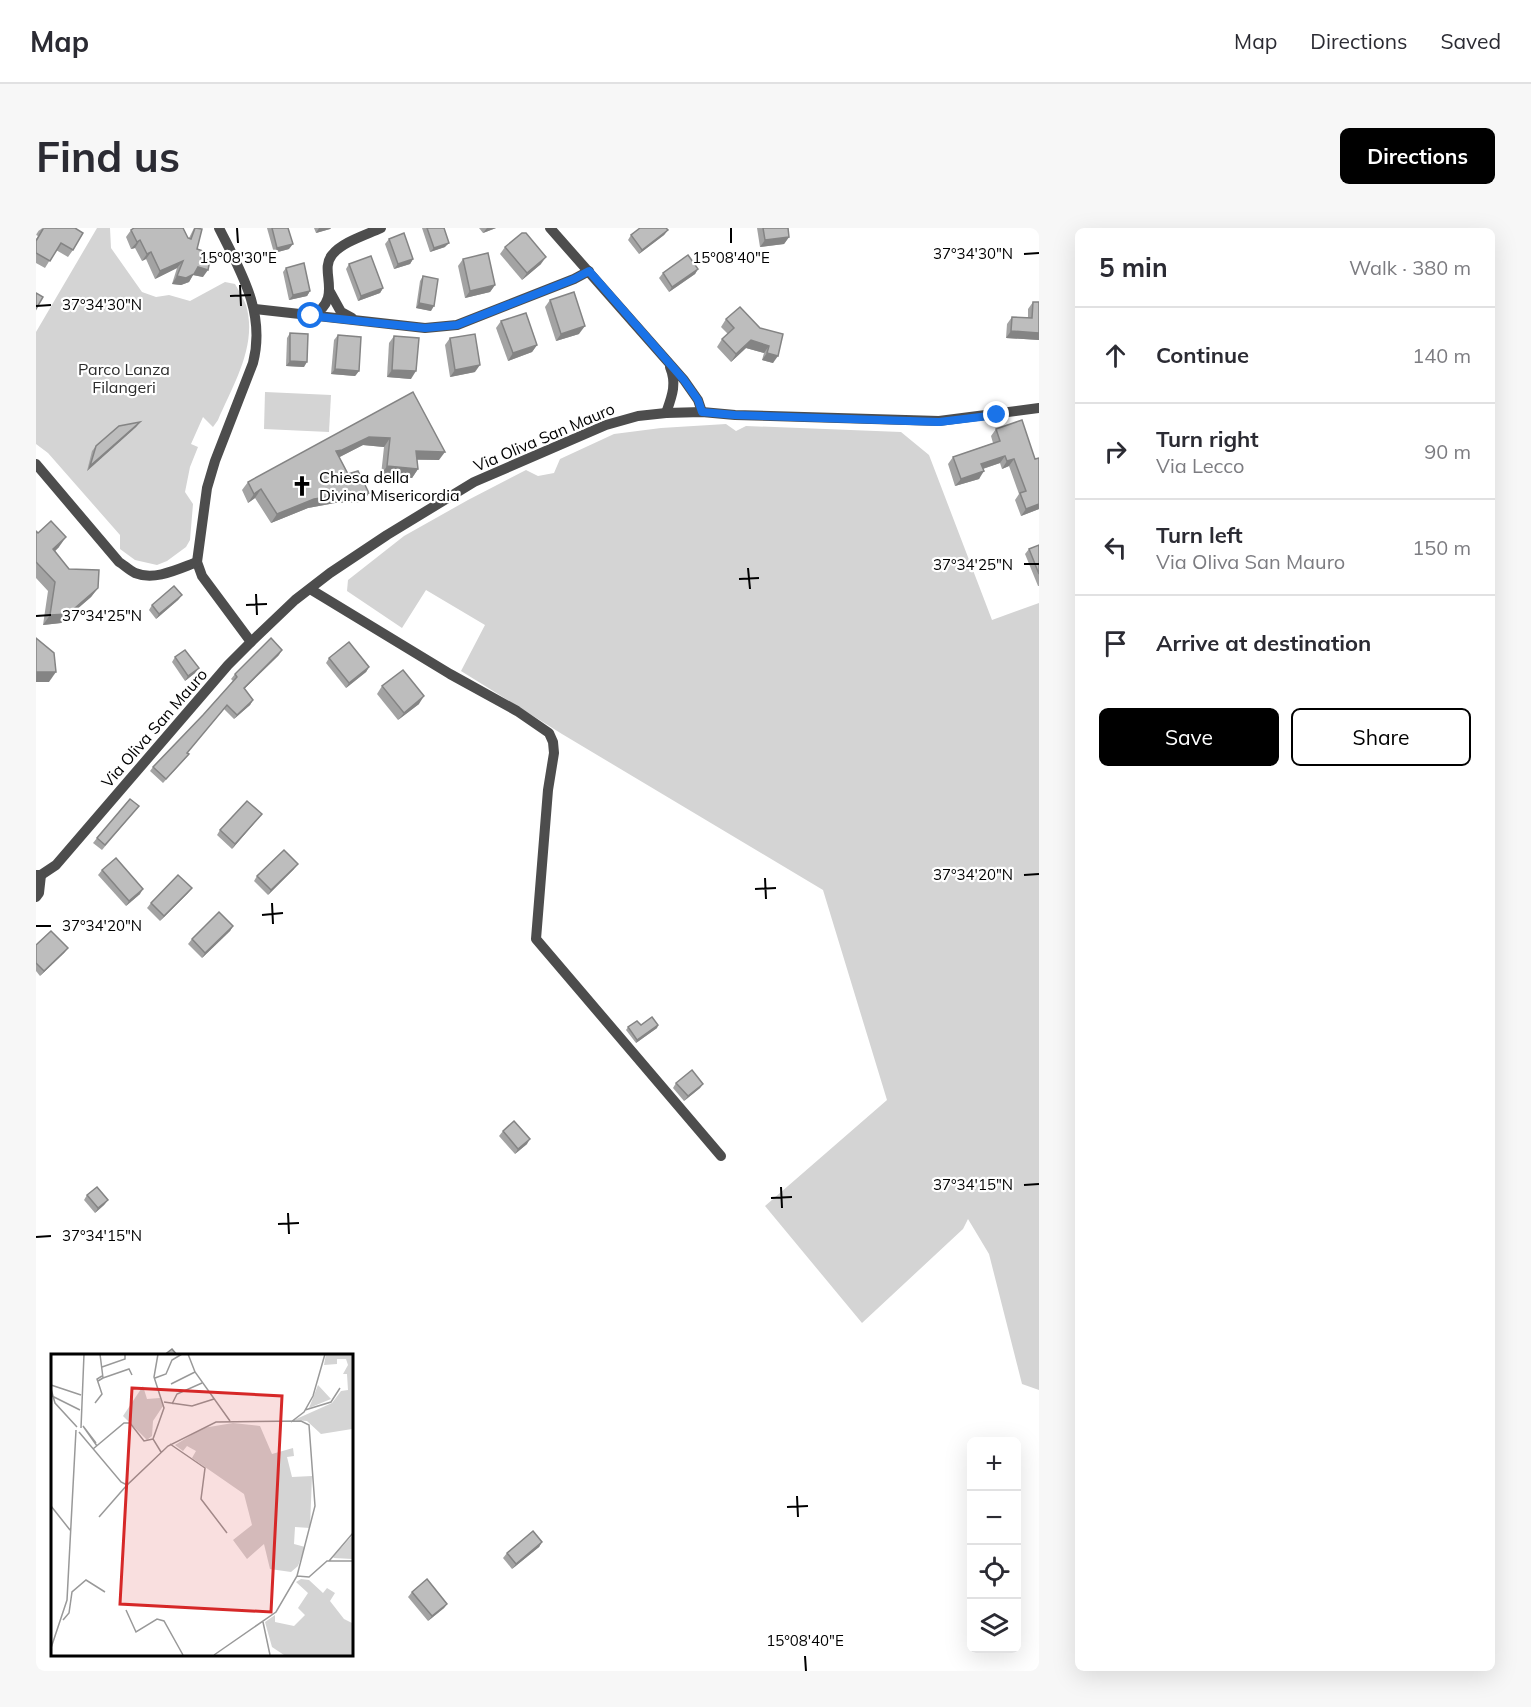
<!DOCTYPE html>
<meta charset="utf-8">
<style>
:root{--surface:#fff;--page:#f7f7f7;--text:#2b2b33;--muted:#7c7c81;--line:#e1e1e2;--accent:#000}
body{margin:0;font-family:Mulish,sans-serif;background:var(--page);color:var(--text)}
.controls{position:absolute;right:18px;bottom:18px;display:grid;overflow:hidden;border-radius:9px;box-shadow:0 6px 24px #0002}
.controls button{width:54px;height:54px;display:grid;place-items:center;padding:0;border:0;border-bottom:2px solid var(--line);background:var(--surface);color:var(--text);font:30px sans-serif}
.stop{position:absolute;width:18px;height:18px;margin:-14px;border:4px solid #1a73e8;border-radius:50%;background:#fff}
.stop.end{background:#1a73e8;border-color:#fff;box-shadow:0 2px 6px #0008}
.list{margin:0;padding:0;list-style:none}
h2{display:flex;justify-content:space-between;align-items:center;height:78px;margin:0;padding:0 24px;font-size:26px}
h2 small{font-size:20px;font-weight:400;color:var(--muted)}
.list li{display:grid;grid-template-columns:39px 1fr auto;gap:18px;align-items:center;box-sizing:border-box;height:96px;padding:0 24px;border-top:2px solid var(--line)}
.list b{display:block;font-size:22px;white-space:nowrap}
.list p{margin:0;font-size:20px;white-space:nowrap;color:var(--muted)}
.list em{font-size:20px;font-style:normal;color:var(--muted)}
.actions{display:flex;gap:12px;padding:18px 24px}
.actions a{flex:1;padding:14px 0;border:2px solid var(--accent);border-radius:9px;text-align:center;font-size:21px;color:var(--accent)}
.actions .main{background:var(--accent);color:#fff}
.icon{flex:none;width:33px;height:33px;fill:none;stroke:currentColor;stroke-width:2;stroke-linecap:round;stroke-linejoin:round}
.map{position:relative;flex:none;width:1003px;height:1443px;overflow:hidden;border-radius:9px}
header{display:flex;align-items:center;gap:36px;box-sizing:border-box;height:84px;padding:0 30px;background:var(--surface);border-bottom:2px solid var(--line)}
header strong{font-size:28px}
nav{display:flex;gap:33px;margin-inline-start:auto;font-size:21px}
.intro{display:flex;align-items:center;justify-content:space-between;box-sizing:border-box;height:144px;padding:0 36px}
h1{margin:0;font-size:42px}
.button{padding:15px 27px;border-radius:9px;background:var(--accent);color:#fff;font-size:21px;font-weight:700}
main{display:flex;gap:36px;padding:0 36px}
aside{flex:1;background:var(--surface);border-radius:9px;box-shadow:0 6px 24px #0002}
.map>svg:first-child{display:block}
.green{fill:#d4d4d4}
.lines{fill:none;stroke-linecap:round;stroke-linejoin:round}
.minor{stroke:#4d4d4d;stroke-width:10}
.wall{fill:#a3a3a3}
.shaded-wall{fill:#848484}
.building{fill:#bdbdbd;stroke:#848484;stroke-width:1.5}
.route{stroke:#1a73e8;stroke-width:8}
.ticks{fill:none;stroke:#000;stroke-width:2}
.labels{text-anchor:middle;stroke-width:4.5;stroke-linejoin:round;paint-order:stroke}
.park-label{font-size:16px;fill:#2b2b2b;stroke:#fff}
.street-label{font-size:16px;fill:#000;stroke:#fff}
.poi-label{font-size:16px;fill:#000;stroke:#fff;text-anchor:start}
.inset-road{fill:none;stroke:#999;stroke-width:1.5}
.view{fill:#d62828;fill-opacity:0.15;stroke:#d62828;stroke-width:3}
.inset-edge{fill:none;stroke:#000;stroke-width:3}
.ticks-label{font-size:15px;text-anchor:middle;fill:#000;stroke:#fff;stroke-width:4.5;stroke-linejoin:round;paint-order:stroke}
</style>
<header>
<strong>Map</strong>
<nav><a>Map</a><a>Directions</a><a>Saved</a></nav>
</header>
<div class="intro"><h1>Find us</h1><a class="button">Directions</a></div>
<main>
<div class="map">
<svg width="1003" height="1443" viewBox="0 0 1003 1443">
<rect width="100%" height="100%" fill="#fff"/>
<!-- green -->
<g class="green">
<path d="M61,0H74L75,20L106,64L120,69L133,67L154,73L189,54L199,56C203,63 207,70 210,77C222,117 197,157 182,192L177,199L167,189L155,216L162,219L154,239L149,264L157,276L154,312L150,319L131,333L121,337L99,332L84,321V307L12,225L0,216V104Z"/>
<polygon points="229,164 295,167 293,204 228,201"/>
<polygon points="690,196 700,203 710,198 865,204 893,227 956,392 1003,375 1003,1162 986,1156 953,1026 932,991 927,1001 826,1095 729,978 851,872 787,662 526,506 425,443 449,397 390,362 366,400 311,363 312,352 368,308 432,272 490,242 502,248 518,245 524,231 578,206 625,200"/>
</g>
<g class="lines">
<!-- minor -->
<g class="minor">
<path d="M183,0C205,44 230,85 217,135L179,233L171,260L161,334L166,348L215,414"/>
<polyline points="514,0 648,152 662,172 666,184"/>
<polyline points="294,64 305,84 316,90"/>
<polyline points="219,81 389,100 421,97 538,51 553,43"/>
<path d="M275,89C309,69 282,44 296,27C306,14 330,7 345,0"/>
<path d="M630,185C636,168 641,156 634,139"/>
<path d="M0,236L83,334C88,337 93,342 99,345C119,353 142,341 161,334"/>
<polyline points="274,361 414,446 481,483 513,505 517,514 518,525 512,562 500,711 685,928"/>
<polyline points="0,647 5,647 20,637 192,437 215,414 259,372 294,345 351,307 438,254 570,197 602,188 630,185 666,184 699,187 903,193 1003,180"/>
<polyline points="0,669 3,665 5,647"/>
</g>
</g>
<!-- wall -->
<g class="wall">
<polygon points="0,0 39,0 37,22 32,29 20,22 9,40 0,35 0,11 2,8 0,7"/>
<polygon points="158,0 161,21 165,30 167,49 157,47 153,54 145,57 136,56 141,40 119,51 110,31 106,33 99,20 95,21 90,9 95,2 153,10"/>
<polygon points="231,0 252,0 253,21 238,25"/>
<polygon points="278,0 295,0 294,1 280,5"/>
<polygon points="386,0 408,0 409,19 394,24"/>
<polygon points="443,0 460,0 447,5"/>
<polygon points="721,0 752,0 753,9 748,16 724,19"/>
<polygon points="632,2 628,7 603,26 592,12 595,7"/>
<polygon points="353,11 377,31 374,36 358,41 349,16"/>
<polygon points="469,19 505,36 486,52 464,26"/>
<polygon points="427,31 459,57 454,64 429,70 422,38"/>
<polygon points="313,36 347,60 344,65 322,73 310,41"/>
<polygon points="250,40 274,63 271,68 253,72 247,44"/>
<polygon points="662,41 659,46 633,64 623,50 627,45"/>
<polygon points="387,48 395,83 380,80 384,53"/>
<polygon points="514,72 543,106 520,113 509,79"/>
<polygon points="997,74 1003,74 1003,112 970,110 971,96 976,89 992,89 992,81"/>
<polygon points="690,91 747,106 737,135 726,132 728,125 710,120 695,134 681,119 686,111 692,106 685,99"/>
<polygon points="465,93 501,117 496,124 472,133 460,100"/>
<polygon points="254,105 268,139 250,138 251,110"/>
<polygon points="302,107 323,143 319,148 295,146 298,112"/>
<polygon points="358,108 375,151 351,149 353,115"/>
<polygon points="414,110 439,144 414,149 409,117"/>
<polygon points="377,164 403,232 381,232 382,241 376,250 345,247 348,219 327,217 303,229 312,246 333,265 327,274 299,275 272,280 235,295 219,270 212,275 206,262 212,254"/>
<polygon points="104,194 100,199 51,243 56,223 60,218"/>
<polygon points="960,201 999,231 1003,230 1003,281 985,288 979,272 983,266 973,238 966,241 964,235 947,241 943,251 919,258 912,236 917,229 957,215 955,208"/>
<polygon points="0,303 23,319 19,323 33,341 62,360 55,369 25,395 7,397 12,363 0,350"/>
<polygon points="1003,317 1003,358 1002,358 989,326 993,321"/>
<polygon points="146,367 142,372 120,391 113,382 116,377"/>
<polygon points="243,427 208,461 217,472 214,477 198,491 188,481 151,525 153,526 149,531 127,555 114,543 117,539 167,487 197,453 195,451 199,446"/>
<polygon points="139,429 159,445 149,453 136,434"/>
<polygon points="293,430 333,439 330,444 310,460 290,435"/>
<polygon points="346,458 383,476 362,492 341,466"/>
<polygon points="103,578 66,622 57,615 61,610"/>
<polygon points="226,586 196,621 181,607 184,602"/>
<polygon points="258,641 232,667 218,653 221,648"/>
<polygon points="66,642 104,666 90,678 62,647"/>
<polygon points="152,665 124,693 111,680 115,675"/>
<polygon points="197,698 194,703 166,730 152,716 156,711"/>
<polygon points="0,717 32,720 28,725 4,748 0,743"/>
<polygon points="605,797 622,797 621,800 600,815 590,802 592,799"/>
<polygon points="640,855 667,856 664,860 648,873 637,860"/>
<polygon points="467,903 491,916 479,926 463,908"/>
<polygon points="51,967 72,972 68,977 59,985 48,972"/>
<polygon points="506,1314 503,1319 476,1341 467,1330 471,1325"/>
<polygon points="376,1364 411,1376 408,1380 392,1393 372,1369"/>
</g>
<!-- shaded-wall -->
<g class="shaded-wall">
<polygon points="283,0 295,0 294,1 280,5"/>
<polygon points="451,0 460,0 447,5"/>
<polygon points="632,2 628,7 603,26 606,22"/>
<polygon points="753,9 748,16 724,19 729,12"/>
<polygon points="104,12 99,20 95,21 101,14"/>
<polygon points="413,15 409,19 394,24 398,20"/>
<polygon points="257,16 253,21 238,25 241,20"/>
<polygon points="115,24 110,31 106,33 111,26"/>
<polygon points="510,29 505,36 486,52 491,45"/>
<polygon points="377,31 374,36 358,41 362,36"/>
<polygon points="147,33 141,40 119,51 124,43"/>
<polygon points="162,39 172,42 167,49 157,47 153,54 145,57 136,56 141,48"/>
<polygon points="662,41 659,46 633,64 636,59"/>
<polygon points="459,57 454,64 429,70 434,63"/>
<polygon points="347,60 344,65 322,73 325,68"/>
<polygon points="274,63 271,68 253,72 257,67"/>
<polygon points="383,75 398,78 395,83 380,80"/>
<polygon points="549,98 543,106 520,113 525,106"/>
<polygon points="975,103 1003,105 1003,112 970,110"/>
<polygon points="715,112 733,118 728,125 710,120 695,134 700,126"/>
<polygon points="501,117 496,124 472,133 477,125"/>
<polygon points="731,125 742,128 737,135 726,132"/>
<polygon points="254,133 271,134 268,139 250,138"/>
<polygon points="444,137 439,144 414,149 419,142"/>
<polygon points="299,141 323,143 319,148 295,146"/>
<polygon points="356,142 380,143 375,151 351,149"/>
<polygon points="104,194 100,199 51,243 54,238"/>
<polygon points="333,209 354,210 348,219 327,217 300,231 300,223"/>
<polygon points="380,223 409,224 403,232 374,231"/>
<polygon points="969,228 964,235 940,243 945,236"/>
<polygon points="978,231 973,238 966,241 971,233"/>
<polygon points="351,238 382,241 376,250 345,247"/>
<polygon points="948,243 943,251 919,258 925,251"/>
<polygon points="225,261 219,270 212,275 218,266"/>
<polygon points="333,265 327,274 299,275 272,280 235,295 241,286 278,271 305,267"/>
<polygon points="1003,276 1003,281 985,288 990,281"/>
<polygon points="30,309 23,319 11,331 17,321"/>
<polygon points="62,360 55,369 25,395 7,397 14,387"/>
<polygon points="146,367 142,372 120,391 123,386"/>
<polygon points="246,422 243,427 204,465 208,460"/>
<polygon points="333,439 330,444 310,460 313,455"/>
<polygon points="163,440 159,445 149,453 152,448"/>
<polygon points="0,444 20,444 13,454 0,454"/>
<polygon points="388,468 383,476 362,492 368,485"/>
<polygon points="217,472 214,477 198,491 201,487"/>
<polygon points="226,586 222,591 196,621 199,616"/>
<polygon points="262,636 258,641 232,667 235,662"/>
<polygon points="156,660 152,665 124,693 128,688"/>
<polygon points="107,661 104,666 90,678 93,673"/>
<polygon points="197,698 194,703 166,730 169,725"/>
<polygon points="32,720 28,725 4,748 8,743"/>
<polygon points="622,797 621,800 600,815 601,812"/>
<polygon points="667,856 664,860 648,873 652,868"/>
<polygon points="494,911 491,916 479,926 482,921"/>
<polygon points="72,972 68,977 59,985 62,980"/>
<polygon points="506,1314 503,1319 476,1341 480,1336"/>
<polygon points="411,1376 408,1380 392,1393 396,1388"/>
</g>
<!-- building -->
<g class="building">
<polygon points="6,0 39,0 47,5 37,22 25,15 14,33 0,25 0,13 7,1"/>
<polygon points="98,0 147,0 152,10 155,11 159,0 166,1 161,21 167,23 165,30 174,32 172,42 162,39 158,46 150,50 141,48 147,33 124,43 115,24 111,26 104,12 101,14 95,2"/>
<polygon points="236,0 252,0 257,16 241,20"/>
<polygon points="391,0 408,0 413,15 398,20"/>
<polygon points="604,0 630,0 632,2 606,22 595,7"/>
<polygon points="727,0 752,0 753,9 729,12"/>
<polygon points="368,5 377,31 362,36 353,11"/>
<polygon points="486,5 490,5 510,29 491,45 469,19"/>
<polygon points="452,25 459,57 434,63 427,31"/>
<polygon points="652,27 662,41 636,59 627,45"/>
<polygon points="335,28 347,60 325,68 313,36"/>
<polygon points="268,35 274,63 257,67 250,40"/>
<polygon points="387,48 402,51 398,78 383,75"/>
<polygon points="538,64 549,98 525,106 514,72"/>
<polygon points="0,65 7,69 0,81"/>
<polygon points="997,74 1003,74 1003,105 975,103 976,89 996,90"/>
<polygon points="704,79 724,100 747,106 742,128 731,125 733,118 715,112 700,126 686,111 698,100 690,91"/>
<polygon points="490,85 501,117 477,125 465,93"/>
<polygon points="254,105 272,106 271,134 254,133"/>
<polygon points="439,106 444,137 419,142 414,110"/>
<polygon points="302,107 325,109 323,143 299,141"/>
<polygon points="358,108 383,110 380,143 356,142"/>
<polygon points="377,164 409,224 380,223 382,241 351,238 354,210 333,209 306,222 300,223 312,246 322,243 333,265 305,267 278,271 241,286 225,261 218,266 212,254"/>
<polygon points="986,192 999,231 1003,230 1003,276 990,281 984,265 990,263 978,231 971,233 969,228 945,236 948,243 925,251 917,229 964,213 960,201"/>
<polygon points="104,194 54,238 60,218 83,198"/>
<polygon points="15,293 30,309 17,321 33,341 63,342 62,360 32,386 14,387 19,354 0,334 0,303 2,305"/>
<polygon points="1003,317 1003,346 993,321"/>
<polygon points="138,358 146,367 123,386 116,377"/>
<polygon points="0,410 18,425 20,444 0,444"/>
<polygon points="235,410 246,422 208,460 217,472 201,487 191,477 151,525 153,526 130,551 117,539 167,487 201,449 199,446"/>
<polygon points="313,414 333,439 313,455 293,430"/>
<polygon points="149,422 163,440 152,448 139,429"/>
<polygon points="367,442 388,468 368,485 346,458"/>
<polygon points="94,571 103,578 69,617 61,610"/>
<polygon points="211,573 226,586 199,616 184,602"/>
<polygon points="248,622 262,636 235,662 221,648"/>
<polygon points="80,630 107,661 93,673 66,642"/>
<polygon points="142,647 156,660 128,688 115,675"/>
<polygon points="183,684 197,698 169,725 156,711"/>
<polygon points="15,703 32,720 8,743 0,735 0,717"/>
<polygon points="616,789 622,797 601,812 592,799 601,793 605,797"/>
<polygon points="656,842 667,856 652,868 640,855"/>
<polygon points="478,893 494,911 482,921 467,903"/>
<polygon points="61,959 72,972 62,980 51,967"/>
<polygon points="136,1121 142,1128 127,1128"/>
<polygon points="497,1303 506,1314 480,1336 471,1325"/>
<polygon points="391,1351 411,1376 396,1388 376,1364"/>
</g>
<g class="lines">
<!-- route -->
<polyline class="route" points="275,88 389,100 421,97 538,51 553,43 648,152 662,172 666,184 699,187 903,194 961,187"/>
</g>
<!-- ticks -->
<path class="ticks" d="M201,0L202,15M695,0V15M988,26L1003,25M204,57L205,78M194,68L215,67M0,78L15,77M988,336H1003M712,340L714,361M703,351L723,350M220,366L221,387M210,377L231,376M0,388L15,387M988,647L1003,646M729,650L730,671M719,661L740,660M236,675L237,696M226,687L247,685M0,698H15M988,957L1003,956M745,959L746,980M735,970L756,969M252,985L253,1006M242,996L263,995M0,1009L15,1008M761,1268L762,1289M751,1279L772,1278M769,1428L770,1443"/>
<!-- icons -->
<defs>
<g id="church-bare" transform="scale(1.62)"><path d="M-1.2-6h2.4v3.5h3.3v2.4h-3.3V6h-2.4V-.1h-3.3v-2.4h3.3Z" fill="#000" stroke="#fff" stroke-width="2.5" paint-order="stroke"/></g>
</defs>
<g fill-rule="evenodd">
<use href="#church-bare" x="266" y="258"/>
</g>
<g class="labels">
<!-- park labels -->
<g class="park-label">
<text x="88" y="147">Parco Lanza<tspan x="88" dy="18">Filangeri</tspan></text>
</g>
<!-- street labels -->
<g class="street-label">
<text transform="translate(508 209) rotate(-23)" y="6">Via Oliva San Mauro</text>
<text transform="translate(118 500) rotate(-49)" y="6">Via Oliva San Mauro</text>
</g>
<!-- poi labels -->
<g class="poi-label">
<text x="283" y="255">Chiesa della<tspan x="283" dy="18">Divina Misericordia</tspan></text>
</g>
</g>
<!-- overview -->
<g transform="translate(15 1126)">
<rect width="302" height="302" fill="#fff"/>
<path d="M275,0H301V75L270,80L256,67L243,66L281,49L290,37L297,36L296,20H292L297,11L295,5H286V10L273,11ZM267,31L280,45L258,54L262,44ZM92,32L96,45L109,44L112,52L102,67L101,82L96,86L72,62ZM182,69L209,72L221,100L242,94L243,102L236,103L241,123L261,122L259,174L244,173L243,190L254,193L247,212L240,218L219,215L213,190L196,205L182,186L201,171L193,140L141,104L145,97L136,92L132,97L124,91L152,74ZM301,182V205L283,204L282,203ZM250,225L258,226L272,239L276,234L284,239L279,247L293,265L301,269V301H233L221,293L214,268L224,261V268L243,272L254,261L247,254L257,239L245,228Z" fill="#d4d4d4"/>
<path class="inset-road" d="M107,0L103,23L113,54L102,85L110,98M137,0L144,18L179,67M51,13L74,5V0M52,24L78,15L81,21M104,24L115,20L121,6L131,0M47,27L52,24L49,0M120,30L144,18M0,31L30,41M0,35L4,49L26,73M1,42L29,56M113,48L141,52L163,45M44,49L51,40L46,25L51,22M121,50L126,40L151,29M254,56L280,48L289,34M240,68L253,58L262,42L274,0M30,74L33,0M28,78L70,128L76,131L117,92L165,68L250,67L258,71L264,152L246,222L225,258L163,301M45,89L32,72L46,92M119,90L154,114L150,145L176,179M42,95L73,69H79L93,87L102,85M0,152L19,176M48,163L76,131M278,207L302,179M246,222L258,223L276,207H302M75,256L85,278L106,265L113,267L132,301M12,266L18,259L21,238L35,226L54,238M212,268L219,301M0,294L16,246L25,76"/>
<path class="view" d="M81,34L231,42L220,258L69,250Z"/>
<rect width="302" height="302" class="inset-edge"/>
</g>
<g class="ticks-label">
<text x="937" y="31">37°34'30"N</text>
<text x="202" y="35">15°08'30"E</text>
<text x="695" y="35">15°08'40"E</text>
<text x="66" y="82">37°34'30"N</text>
<text x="937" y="342">37°34'25"N</text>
<text x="66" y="393">37°34'25"N</text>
<text x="937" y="652">37°34'20"N</text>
<text x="66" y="703">37°34'20"N</text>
<text x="937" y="962">37°34'15"N</text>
<text x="66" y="1013">37°34'15"N</text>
<text x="769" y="1418">15°08'40"E</text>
</g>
</svg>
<div class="controls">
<button>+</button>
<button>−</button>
<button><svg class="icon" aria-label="locate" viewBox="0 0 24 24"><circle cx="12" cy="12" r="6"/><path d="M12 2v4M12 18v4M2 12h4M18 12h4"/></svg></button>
<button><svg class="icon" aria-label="layers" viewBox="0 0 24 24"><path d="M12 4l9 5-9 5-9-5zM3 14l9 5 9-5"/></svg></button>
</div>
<div class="stop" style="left:275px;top:88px"></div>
<div class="stop end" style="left:961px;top:187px"></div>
</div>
<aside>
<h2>5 min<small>Walk · 380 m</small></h2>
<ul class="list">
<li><svg class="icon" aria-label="ahead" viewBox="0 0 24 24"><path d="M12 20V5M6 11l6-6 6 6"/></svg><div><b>Continue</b></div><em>140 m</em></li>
<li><svg class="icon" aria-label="right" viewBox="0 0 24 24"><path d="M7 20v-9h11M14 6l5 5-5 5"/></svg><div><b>Turn right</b><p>Via Lecco</p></div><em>90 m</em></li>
<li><svg class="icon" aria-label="left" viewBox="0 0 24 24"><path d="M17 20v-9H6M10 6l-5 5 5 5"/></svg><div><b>Turn left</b><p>Via Oliva San Mauro</p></div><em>150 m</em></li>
<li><svg class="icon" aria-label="arrive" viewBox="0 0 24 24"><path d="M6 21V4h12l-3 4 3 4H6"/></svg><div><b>Arrive at destination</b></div></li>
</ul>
<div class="actions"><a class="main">Save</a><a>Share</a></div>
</aside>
</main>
